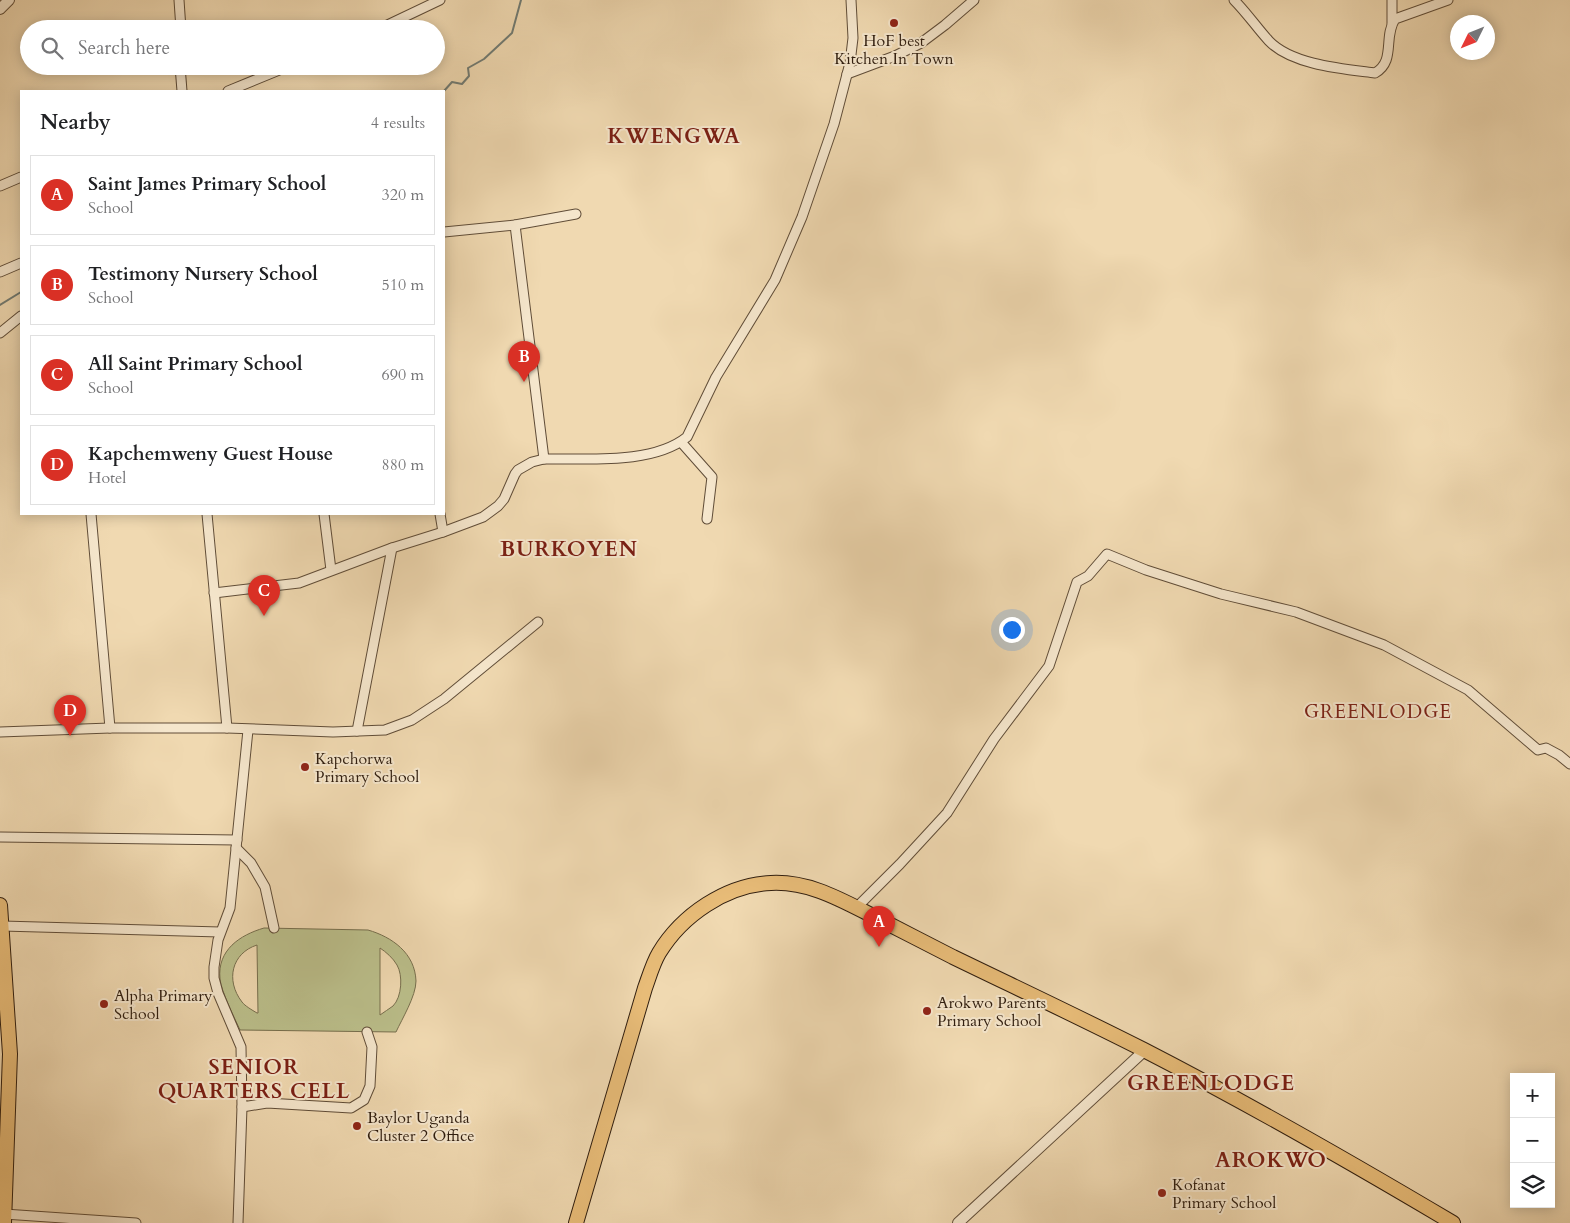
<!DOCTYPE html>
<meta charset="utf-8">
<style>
:root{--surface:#fff;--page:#f6f6f6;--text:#202124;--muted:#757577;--line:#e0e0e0;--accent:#d93025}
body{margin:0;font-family:Cardo,serif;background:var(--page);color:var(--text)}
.controls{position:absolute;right:15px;bottom:15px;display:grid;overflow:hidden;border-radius:0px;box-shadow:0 2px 12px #0003}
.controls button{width:45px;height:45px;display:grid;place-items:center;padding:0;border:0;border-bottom:1px solid var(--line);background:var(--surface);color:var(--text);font:25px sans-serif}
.compass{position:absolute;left:1450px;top:15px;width:45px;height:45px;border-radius:50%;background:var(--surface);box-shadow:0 2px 12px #0003;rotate:227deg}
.you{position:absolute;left:1011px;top:629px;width:18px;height:18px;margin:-12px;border:4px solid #fff;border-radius:50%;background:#1a73e8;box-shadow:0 0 0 8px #1a73e833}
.badge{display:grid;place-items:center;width:32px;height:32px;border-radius:50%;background:var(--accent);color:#fff;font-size:16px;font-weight:700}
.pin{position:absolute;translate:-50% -41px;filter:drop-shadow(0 1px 2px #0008)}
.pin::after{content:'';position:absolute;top:26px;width:18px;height:15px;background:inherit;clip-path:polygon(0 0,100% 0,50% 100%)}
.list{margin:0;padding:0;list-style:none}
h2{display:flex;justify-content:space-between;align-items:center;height:65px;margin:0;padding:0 20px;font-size:21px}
h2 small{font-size:16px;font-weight:400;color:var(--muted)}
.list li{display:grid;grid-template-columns:32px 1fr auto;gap:15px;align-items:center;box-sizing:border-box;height:80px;margin:0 10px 10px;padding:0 10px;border:1px solid var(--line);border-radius:0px}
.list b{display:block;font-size:19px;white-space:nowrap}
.list p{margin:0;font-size:16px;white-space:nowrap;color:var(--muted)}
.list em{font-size:16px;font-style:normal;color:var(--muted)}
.icon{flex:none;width:28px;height:28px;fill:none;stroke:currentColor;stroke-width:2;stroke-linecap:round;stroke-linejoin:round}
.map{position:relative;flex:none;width:1570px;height:1223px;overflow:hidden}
.search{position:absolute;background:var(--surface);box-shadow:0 2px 12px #0003;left:20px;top:20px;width:425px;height:55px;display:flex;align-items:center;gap:12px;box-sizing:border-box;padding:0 18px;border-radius:28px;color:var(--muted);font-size:19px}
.panel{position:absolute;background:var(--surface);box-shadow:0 2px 12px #0003;left:20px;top:90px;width:425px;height:425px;border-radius:0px}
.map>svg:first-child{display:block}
.green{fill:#bbbf8b;stroke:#766e4d;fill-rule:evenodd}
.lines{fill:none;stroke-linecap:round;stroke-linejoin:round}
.stream{stroke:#717b73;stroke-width:2}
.minor-casing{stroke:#604d38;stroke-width:11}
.tertiary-casing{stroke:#604d38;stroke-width:12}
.primary-casing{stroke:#301e0f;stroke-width:16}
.minor{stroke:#f5e6cc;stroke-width:9}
.tertiary{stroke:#f5e6cc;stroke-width:10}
.primary{stroke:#e8bc78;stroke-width:14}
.poi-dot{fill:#8f2418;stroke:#f5e6cc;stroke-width:2}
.labels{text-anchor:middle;stroke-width:4;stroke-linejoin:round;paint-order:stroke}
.poi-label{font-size:16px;fill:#301e0f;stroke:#f5e6cc;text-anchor:start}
.quarter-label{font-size:19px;letter-spacing:1px;fill:#7a1f14;stroke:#f5e6cc}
.district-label{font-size:21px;font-weight:bold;letter-spacing:1px;fill:#7a1f14;stroke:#f5e6cc}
</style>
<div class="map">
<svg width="1570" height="1223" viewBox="0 0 1570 1223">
<rect width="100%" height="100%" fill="#f0d9b1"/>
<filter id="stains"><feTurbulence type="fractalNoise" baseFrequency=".004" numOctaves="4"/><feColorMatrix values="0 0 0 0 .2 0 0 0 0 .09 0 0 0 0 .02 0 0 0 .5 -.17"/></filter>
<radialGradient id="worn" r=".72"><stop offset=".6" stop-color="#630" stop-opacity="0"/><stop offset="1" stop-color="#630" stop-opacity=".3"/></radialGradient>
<!-- green -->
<path class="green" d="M264,928L368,930C392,937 415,953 416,981C416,996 402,1019 396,1032L240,1030C235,1019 221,991 220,979C217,950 240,935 264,928ZM257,945L258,1013H257C252,1010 245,1006 242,1002C225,980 232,953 257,945ZM380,948C386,952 393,958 397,965C403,975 402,997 393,1006C389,1009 384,1012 380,1015Z"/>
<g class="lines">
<!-- stream -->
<g class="stream">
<polyline points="444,91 452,82 462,84 469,76 468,68 484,59 512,33 521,0"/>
<polyline points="0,305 21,292"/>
</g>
<!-- minor casing -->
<g class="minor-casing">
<g id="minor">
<polyline points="179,0 181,29"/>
<path d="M1234,0C1247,13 1257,28 1269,41C1292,65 1344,69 1375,73C1396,61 1383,37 1395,19L1448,0"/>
<polyline points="1392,23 1392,0"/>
<polyline points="379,29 440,0"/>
<polyline points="180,66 182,91"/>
<polyline points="847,74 895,56 921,43 945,25 974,0"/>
<polyline points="228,91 289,66"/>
<polyline points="0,186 21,177"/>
<polyline points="515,225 544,459"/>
<polyline points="444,232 515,225 576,214"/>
<polyline points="0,272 21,263"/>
<polyline points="0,333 21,316"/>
<polyline points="681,442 712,477 707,519"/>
<polyline points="91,514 110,728"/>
<polyline points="207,514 227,728"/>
<polyline points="324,514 331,570"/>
<polyline points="440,514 443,532"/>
<path d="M214,593L299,583L392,548L443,532L483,517L498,506L504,499L515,474L518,470L532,462L544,459C587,458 652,465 687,437L716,377L775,280L802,217L834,124L850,63L853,38L851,0"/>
<polyline points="357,731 392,548"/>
<polyline points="0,732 110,728 227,728 333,732 385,730 412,720 444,699 538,622"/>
<polyline points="0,837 237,840"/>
<polyline points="236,848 251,863 265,887 274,928"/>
<polyline points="856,908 900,864 947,813 994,739 1049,666 1077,582 1088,576 1107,554 1146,570 1221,594 1296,612 1384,645 1468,690 1538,750 1546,748 1559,755 1570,764"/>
<polyline points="2,926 220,932"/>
<polyline points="242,1107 267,1103 351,1108 364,1100 370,1086 372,1047 367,1032"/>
<polyline points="4,1214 136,1223"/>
<polyline points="238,1223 242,1107 241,1047 218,993 214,978 214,967 218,940 230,908 248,730"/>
</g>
</g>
<!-- tertiary casing -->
<g class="tertiary-casing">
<g id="tertiary">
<polyline points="0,9 9,0"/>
<polyline points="958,1223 1144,1051"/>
</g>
</g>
<!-- primary casing -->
<g class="primary-casing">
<g id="primary">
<polyline points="0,905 10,1054 4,1223"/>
<path d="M576,1223L645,988C649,977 653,963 659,953C682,915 726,885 771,883C810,881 843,901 877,918C902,931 928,944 953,957C1017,988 1081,1018 1144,1050C1249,1104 1352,1163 1453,1223"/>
</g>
</g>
<!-- minor -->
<use href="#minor" class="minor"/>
<!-- tertiary -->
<use href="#tertiary" class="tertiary"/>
<!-- primary -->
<use href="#primary" class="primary"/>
</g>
<!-- markers -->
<g class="poi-dot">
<circle cx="894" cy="23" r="5"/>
<circle cx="305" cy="767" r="5"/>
<circle cx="104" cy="1004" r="5"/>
<circle cx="927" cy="1011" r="5"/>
<circle cx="357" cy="1126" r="5"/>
<circle cx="1162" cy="1193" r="5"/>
</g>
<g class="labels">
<!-- poi labels -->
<g class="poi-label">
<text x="894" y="46" text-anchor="middle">HoF best<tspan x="894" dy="18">Kitchen In Town</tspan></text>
<text x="315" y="764">Kapchorwa<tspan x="315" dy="18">Primary School</tspan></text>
<text x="114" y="1001">Alpha Primary<tspan x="114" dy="18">School</tspan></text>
<text x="937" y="1008">Arokwo Parents<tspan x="937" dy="18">Primary School</tspan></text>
<text x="367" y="1123">Baylor Uganda<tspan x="367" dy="18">Cluster 2 Office</tspan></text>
<text x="1172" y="1190">Kofanat<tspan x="1172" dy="18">Primary School</tspan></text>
</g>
<!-- quarter labels -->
<g class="quarter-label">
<text x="1378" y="718">GREENLODGE</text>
</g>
<!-- district labels -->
<g class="district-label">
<text x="674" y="143">KWENGWA</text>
<text x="569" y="556">BURKOYEN</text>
<text x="254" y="1074">SENIOR<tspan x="254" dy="24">QUARTERS CELL</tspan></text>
<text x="1211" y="1090">GREENLODGE</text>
<text x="1271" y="1167">AROKWO</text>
</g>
</g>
<rect width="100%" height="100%" filter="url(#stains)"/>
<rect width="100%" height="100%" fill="url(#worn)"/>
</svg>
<div class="controls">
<button>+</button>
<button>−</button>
<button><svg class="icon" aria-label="layers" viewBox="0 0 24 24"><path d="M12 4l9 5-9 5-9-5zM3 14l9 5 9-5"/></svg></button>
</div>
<svg class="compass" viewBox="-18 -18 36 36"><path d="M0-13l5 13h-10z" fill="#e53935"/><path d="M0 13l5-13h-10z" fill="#757577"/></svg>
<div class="you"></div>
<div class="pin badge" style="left:879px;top:947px">A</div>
<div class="pin badge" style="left:524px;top:382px">B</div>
<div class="pin badge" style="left:264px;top:616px">C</div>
<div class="pin badge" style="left:70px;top:736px">D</div>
<div class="search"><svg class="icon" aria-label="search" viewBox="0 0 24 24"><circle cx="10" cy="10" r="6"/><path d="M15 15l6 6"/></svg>Search here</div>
<section class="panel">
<h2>Nearby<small>4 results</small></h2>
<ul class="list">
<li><span class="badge">A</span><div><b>Saint James Primary School</b><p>School</p></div><em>320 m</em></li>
<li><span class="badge">B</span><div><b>Testimony Nursery School</b><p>School</p></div><em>510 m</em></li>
<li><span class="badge">C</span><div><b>All Saint Primary School</b><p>School</p></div><em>690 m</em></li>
<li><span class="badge">D</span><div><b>Kapchemweny Guest House</b><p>Hotel</p></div><em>880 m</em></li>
</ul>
</section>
</div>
